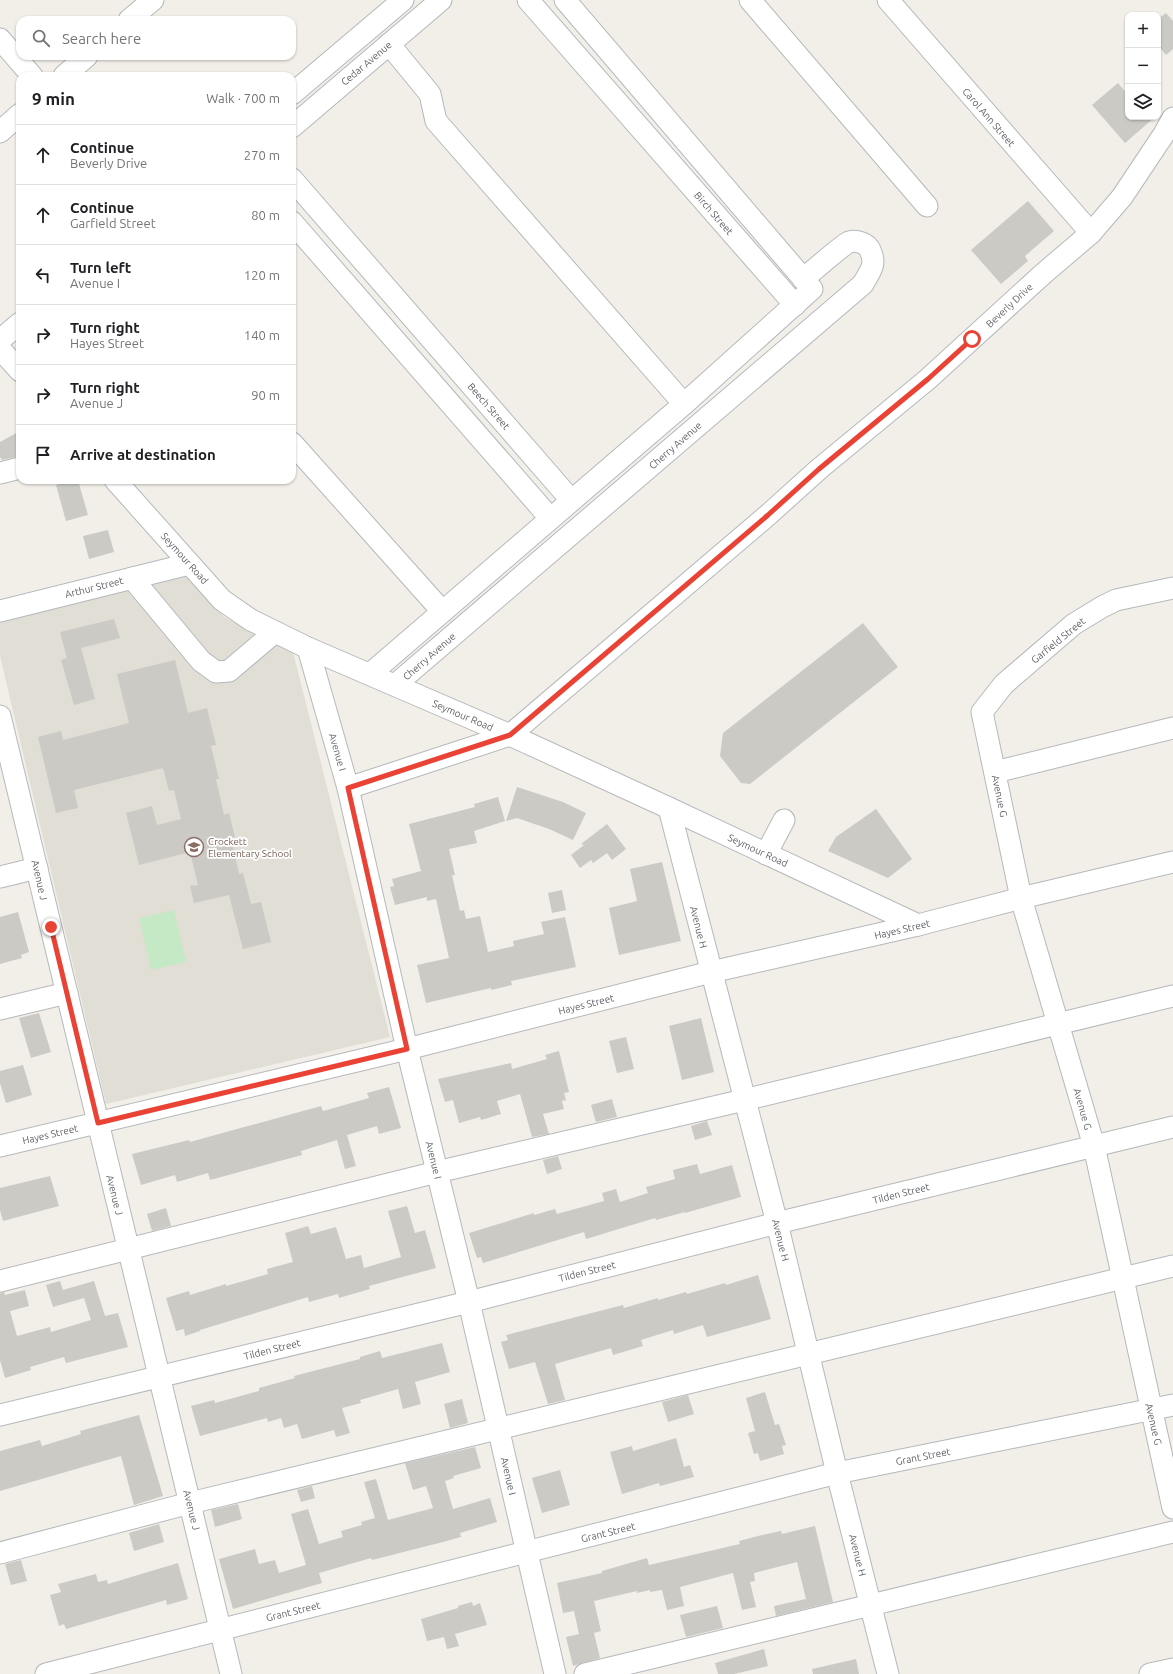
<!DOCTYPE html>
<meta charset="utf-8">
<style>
:root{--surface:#fff;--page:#f6f6f6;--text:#202124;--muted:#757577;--line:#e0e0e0}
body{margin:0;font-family:Ubuntu,sans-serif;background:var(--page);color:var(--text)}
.controls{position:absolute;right:12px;top:12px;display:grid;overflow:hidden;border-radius:8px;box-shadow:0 1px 3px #0004}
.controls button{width:36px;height:36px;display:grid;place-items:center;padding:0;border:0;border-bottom:1px solid var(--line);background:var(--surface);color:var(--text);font:20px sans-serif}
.stop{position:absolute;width:12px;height:12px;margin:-9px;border:3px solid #ea4335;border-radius:50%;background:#fff}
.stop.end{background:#ea4335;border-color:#fff;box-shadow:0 1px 4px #0008}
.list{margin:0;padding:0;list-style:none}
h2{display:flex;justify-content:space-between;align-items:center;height:52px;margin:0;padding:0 16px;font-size:17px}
h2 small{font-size:13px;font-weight:400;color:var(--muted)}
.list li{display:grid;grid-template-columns:26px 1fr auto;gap:12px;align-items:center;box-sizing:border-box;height:60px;padding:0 16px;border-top:1px solid var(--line)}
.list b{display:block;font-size:15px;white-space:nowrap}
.list p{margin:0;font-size:13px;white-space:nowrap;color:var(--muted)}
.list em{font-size:13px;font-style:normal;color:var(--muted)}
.icon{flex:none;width:22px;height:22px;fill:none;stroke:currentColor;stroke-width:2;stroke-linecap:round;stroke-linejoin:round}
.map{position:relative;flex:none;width:1173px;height:1674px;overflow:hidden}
.search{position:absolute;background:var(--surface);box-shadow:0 1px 3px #0004;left:16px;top:16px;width:280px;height:44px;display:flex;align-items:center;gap:10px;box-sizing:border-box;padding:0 14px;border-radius:12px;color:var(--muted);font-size:15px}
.panel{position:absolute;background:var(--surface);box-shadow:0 1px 3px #0004;left:16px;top:72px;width:280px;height:412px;border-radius:12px}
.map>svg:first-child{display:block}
.education{fill:#e1ded6}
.pitch{fill:#c5e8c5}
.building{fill:#cccac5}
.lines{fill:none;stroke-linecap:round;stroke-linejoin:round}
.minor-casing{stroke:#b5b8bc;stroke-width:23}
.minor{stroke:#fff;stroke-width:21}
.route{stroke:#ea4335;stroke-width:5}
.labels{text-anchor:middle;stroke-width:3.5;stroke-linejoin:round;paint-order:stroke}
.street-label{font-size:10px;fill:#5f6368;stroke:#fff}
.education-label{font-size:10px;fill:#785e54;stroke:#fff;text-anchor:start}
</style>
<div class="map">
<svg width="1173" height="1674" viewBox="0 0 1173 1674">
<rect width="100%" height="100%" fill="#f1efe8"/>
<!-- education -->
<polygon class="education" points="188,576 224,617 293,652 390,1037 106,1104 0,656 0,619"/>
<!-- pitch -->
<polygon class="pitch" points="174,910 186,962 151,970 139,918"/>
<!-- building -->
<g class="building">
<polygon points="1166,13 1173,21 1173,49 1166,55 1158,45 1158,19"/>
<polygon points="1118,83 1128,95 1128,117 1155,117 1125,143 1092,105"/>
<polygon points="1028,201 1054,231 1025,256 1028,261 1001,284 971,250"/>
<polygon points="20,431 20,456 2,460 0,457 0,442"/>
<polygon points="74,480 78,480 88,515 66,521 56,485"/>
<polygon points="108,530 114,552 89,559 83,536"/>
<polygon points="114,619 120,638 81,648 95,699 74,705 61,660 67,658 60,632"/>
<polygon points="863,623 898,667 750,784 741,783 720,756 723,733"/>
<polygon points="175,660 188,713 207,708 216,745 211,746 219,779 216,779 224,815 229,813 235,837 231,838 239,874 243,873 251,904 261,902 271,942 243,949 229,895 194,903 190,886 198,885 190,852 139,865 126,813 152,806 157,825 181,819 174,790 169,791 163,768 74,790 78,808 56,813 38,737 61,731 63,740 129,723 117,674"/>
<polygon points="517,787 563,802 586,813 573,840 549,829 517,818 506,821"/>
<polygon points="498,797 505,821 474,831 477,843 449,849 455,875 452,875 460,911 464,910 466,919 480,916 488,952 514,946 513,941 544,934 541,922 565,917 576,967 511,981 512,985 491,990 491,988 426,1003 417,965 449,958 436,899 427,901 427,897 395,905 390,887 394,886 392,879 421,871 409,824 475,807 474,804"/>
<polygon points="876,809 912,859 888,878 828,851 836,837"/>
<polygon points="607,824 626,849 612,860 607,853 593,863 591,860 580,868 571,855 584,845 581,844"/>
<polygon points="662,862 681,941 619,955 609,908 637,901 630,869"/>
<polygon points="562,890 566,910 552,913 548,893"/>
<polygon points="18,912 29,952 21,955 22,958 0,964 0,917"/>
<polygon points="39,1013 51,1052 31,1058 19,1018"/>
<polygon points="701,1018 714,1072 682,1080 669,1026"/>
<polygon points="626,1037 634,1069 617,1073 609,1041"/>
<polygon points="559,1051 569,1092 564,1093 566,1100 562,1101 564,1109 543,1114 549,1134 532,1137 520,1094 497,1101 501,1114 481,1120 480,1117 459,1123 453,1100 445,1102 438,1079 511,1063 512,1069 547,1059 545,1055"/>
<polygon points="23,1065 32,1095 6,1103 0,1083 0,1071"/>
<polygon points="389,1087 401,1128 379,1134 377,1126 347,1135 356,1166 345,1169 337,1140 301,1151 302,1155 210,1180 208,1173 177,1182 175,1175 141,1185 132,1154 189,1140 190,1142 321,1106 323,1111 369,1098 367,1093"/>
<polygon points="612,1099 617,1117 596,1122 591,1105"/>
<polygon points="707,1121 712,1135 695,1140 691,1126"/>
<polygon points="558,1156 562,1169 547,1174 543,1160"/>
<polygon points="697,1164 700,1174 732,1165 741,1197 685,1213 685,1212 656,1220 655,1218 586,1239 584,1232 483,1263 481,1257 477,1258 469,1233 534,1213 534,1215 555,1209 557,1214 604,1201 602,1193 616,1189 620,1202 648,1193 646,1187 675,1179 673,1170"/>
<polygon points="50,1176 59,1206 3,1221 0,1210 0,1188"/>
<polygon points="407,1206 415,1233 425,1230 436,1268 369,1286 370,1289 339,1298 338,1294 309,1302 308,1297 200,1330 200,1331 185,1336 184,1329 176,1331 166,1298 189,1291 190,1295 226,1284 226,1286 268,1274 267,1269 293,1262 285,1233 308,1226 311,1234 336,1227 346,1259 361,1255 364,1268 401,1257 388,1211"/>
<polygon points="166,1208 171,1226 152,1231 147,1214"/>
<polygon points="758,1275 771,1319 707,1337 703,1325 674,1334 673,1330 641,1340 643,1346 613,1355 611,1348 555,1364 565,1400 548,1404 535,1362 509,1369 501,1342 508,1340 506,1335 623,1305 624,1308 658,1298 658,1300 686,1292 687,1294 725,1283 726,1285"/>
<polygon points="60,1281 63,1290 94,1281 105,1316 118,1313 128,1347 66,1363 64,1357 30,1367 31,1370 5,1378 0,1360 0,1293 4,1292 5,1295 25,1290 29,1306 10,1311 17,1336 50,1327 51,1332 91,1320 84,1298 53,1307 46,1285"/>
<polygon points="442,1343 450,1372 415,1382 421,1404 403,1409 398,1389 360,1400 361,1403 342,1408 350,1433 336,1437 334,1430 302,1439 297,1424 284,1428 281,1418 268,1422 267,1418 200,1436 191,1406 214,1400 215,1403 259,1391 259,1388 295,1378 294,1376 360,1359 360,1357 380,1351 382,1358"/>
<polygon points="765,1392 775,1425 779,1424 786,1445 782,1446 784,1454 760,1461 758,1453 754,1454 748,1433 755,1431 746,1398"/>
<polygon points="688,1395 694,1414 668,1422 662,1402"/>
<polygon points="462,1399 468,1423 450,1428 444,1404"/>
<polygon points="139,1415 163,1496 134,1505 121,1456 0,1491 0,1451 40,1440 42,1446 81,1434 80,1431"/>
<polygon points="676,1438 684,1467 690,1465 694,1477 660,1486 659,1483 622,1494 610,1452 632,1446 633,1451"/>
<polygon points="475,1447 481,1468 453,1476 454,1478 445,1481 453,1509 490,1498 497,1522 460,1533 461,1537 443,1542 372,1560 371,1558 319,1573 322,1583 233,1609 219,1559 255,1549 259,1564 275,1560 279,1573 306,1565 291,1514 308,1509 319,1544 343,1537 341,1531 362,1525 361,1522 375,1518 364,1482 376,1479 388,1520 433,1508 426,1486 413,1490 405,1463"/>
<polygon points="560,1470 570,1505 542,1513 532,1478"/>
<polygon points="312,1486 315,1498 301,1502 297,1490"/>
<polygon points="238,1504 242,1519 215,1527 211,1510"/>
<polygon points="159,1524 164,1542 134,1551 129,1533"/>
<polygon points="815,1526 833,1602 776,1616 774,1606 806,1599 797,1562 754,1573 755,1581 750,1582 756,1607 742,1610 733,1573 680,1587 684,1606 667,1610 662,1590 650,1592 650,1590 637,1593 637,1591 594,1601 601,1631 594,1633 600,1658 573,1666 566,1637 579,1634 574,1611 563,1613 557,1583 602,1573 602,1571 647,1558 649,1565 740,1544 739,1541 762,1535 781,1531 782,1534"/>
<polygon points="21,1560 27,1581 11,1585 5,1564"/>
<polygon points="178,1563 188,1599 167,1605 166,1600 66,1629 64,1624 59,1626 50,1595 61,1592 58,1584 96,1574 98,1582 107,1580 108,1584"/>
<polygon points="472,1602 473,1606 480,1603 487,1625 455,1634 459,1646 447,1649 444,1637 427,1641 421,1619 458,1608 458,1606"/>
<polygon points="717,1606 723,1628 686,1637 680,1615"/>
<polygon points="764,1649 768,1666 734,1674 718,1674 715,1663"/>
<polygon points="856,1659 859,1674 813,1674 812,1669"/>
</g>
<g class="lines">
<!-- minor casing -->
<g class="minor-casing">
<g id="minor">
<polyline points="528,0 795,305"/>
<polyline points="750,0 927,206"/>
<polyline points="888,0 1091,233"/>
<polyline points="129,20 153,0"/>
<polyline points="0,39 32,76"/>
<polyline points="389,44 430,94 436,121 684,404"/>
<polyline points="64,76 87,56"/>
<polyline points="292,94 403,0"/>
<polyline points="292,127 441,0"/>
<polyline points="0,132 20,114"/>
<polyline points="292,179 571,500"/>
<polyline points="292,222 550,518"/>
<polyline points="0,340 20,323"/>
<polyline points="0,349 20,371"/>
<polyline points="292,443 442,611"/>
<polyline points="0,473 20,468"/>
<polyline points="115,480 222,600 251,620 308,648 510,735 669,808 918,925"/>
<polyline points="132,578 201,661 216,672 229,671 275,632"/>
<polyline points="1173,588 1116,600 1102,607 1074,624 1004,684 982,712 1021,898 1094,1146 1173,1508"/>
<polyline points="0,611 189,564"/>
<polyline points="308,648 348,788 407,1049 469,1302 555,1674"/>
<polyline points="370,674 684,404 812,289 565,0"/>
<path d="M395,685L863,284C870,271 877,265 870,250C867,243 856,240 849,242C841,246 812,272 803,279"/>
<polyline points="0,716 231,1674"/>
<polyline points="995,772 1173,728"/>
<polyline points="348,788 510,735 768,515 819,469 928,379 1043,274 1091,233 1122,197 1164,134 1173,118"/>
<polyline points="669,808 777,1223 837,1473 888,1674"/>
<polyline points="766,854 784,820"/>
<polyline points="0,877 37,868"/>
<polyline points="0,1009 67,993"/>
<polyline points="0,1146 407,1049 711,972 918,925 1021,898 1173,862"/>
<polyline points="0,1281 437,1172 744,1100 1173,996"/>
<polyline points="0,1415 469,1302 777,1223 1173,1127"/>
<polyline points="0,1553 190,1503 1173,1266"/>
<polyline points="46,1674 837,1473 1173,1405"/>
<polyline points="585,1674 1173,1532"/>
<polyline points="1150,1674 1173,1669"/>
</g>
</g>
<!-- minor -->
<use href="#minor" class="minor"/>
</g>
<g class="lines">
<!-- route -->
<polyline class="route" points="51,927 98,1123 407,1049 348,788 510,735 768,515 819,469 928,379 972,339"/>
</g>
<!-- icons -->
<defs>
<g id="school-ring" transform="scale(1)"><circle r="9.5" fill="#fff" stroke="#8d6e63" stroke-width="1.5"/><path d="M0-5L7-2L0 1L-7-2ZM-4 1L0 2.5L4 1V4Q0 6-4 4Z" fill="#8d6e63"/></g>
</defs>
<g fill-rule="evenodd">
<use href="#school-ring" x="194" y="847"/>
</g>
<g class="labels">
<!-- street labels -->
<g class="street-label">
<text transform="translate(366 63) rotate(-40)" y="4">Cedar Avenue</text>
<text transform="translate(989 117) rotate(49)" y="4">Carol Ann Street</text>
<text transform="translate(714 213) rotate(49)" y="4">Birch Street</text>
<text transform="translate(1009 305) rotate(-43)" y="4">Beverly Drive</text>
<text transform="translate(489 406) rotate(49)" y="4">Beech Street</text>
<text transform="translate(675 445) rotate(-41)" y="4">Cherry Avenue</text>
<text transform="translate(185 558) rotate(48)" y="4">Seymour Road</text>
<text transform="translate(94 587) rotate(-14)" y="4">Arthur Street</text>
<text transform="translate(1058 640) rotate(-39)" y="4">Garfield Street</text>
<text transform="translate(429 656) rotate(-41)" y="4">Cherry Avenue</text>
<text transform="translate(463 715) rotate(23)" y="4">Seymour Road</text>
<text transform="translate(338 752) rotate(74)" y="4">Avenue I</text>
<text transform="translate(1000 796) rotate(78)" y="4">Avenue G</text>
<text transform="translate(758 850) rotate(25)" y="4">Seymour Road</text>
<text transform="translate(40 880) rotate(77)" y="4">Avenue J</text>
<text transform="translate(699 927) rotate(76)" y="4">Avenue H</text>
<text transform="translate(902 929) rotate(-13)" y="4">Hayes Street</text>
<text transform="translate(586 1004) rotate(-14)" y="4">Hayes Street</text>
<text transform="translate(1083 1109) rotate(74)" y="4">Avenue G</text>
<text transform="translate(50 1134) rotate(-13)" y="4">Hayes Street</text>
<text transform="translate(434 1160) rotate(76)" y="4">Avenue I</text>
<text transform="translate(901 1193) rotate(-14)" y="4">Tilden Street</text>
<text transform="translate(115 1195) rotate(76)" y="4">Avenue J</text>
<text transform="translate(781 1240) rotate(76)" y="4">Avenue H</text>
<text transform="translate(587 1271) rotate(-14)" y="4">Tilden Street</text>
<text transform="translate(272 1349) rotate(-14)" y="4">Tilden Street</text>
<text transform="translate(1154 1424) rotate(77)" y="4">Avenue G</text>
<text transform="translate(923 1456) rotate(-11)" y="4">Grant Street</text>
<text transform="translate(509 1476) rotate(77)" y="4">Avenue I</text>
<text transform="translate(192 1510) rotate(76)" y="4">Avenue J</text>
<text transform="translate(608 1532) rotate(-14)" y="4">Grant Street</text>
<text transform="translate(858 1555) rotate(76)" y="4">Avenue H</text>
<text transform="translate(293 1611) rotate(-14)" y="4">Grant Street</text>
</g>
<!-- education labels -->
<g class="education-label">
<text x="208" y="845">Crockett<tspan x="208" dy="12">Elementary School</tspan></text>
</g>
</g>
</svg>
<div class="controls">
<button>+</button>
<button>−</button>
<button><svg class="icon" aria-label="layers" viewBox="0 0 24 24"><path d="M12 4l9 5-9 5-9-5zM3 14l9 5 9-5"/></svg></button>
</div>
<div class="stop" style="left:972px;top:339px"></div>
<div class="stop end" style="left:51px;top:927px"></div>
<div class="search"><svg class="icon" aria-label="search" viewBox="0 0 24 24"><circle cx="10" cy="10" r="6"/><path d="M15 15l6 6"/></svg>Search here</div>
<section class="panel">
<h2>9 min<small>Walk · 700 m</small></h2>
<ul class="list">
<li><svg class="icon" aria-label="ahead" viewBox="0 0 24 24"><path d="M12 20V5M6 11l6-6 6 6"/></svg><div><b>Continue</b><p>Beverly Drive</p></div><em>270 m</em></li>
<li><svg class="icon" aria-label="ahead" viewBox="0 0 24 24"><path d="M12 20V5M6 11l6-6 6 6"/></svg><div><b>Continue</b><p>Garfield Street</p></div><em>80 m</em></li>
<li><svg class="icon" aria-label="left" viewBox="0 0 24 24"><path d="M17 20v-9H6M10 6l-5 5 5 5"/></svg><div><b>Turn left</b><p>Avenue I</p></div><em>120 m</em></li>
<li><svg class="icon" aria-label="right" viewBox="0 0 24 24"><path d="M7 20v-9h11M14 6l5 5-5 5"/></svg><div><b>Turn right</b><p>Hayes Street</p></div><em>140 m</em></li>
<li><svg class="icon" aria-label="right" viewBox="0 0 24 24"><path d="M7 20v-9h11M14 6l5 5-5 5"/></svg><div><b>Turn right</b><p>Avenue J</p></div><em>90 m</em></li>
<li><svg class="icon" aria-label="arrive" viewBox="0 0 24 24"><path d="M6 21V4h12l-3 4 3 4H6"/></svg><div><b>Arrive at destination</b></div></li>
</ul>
</section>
</div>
